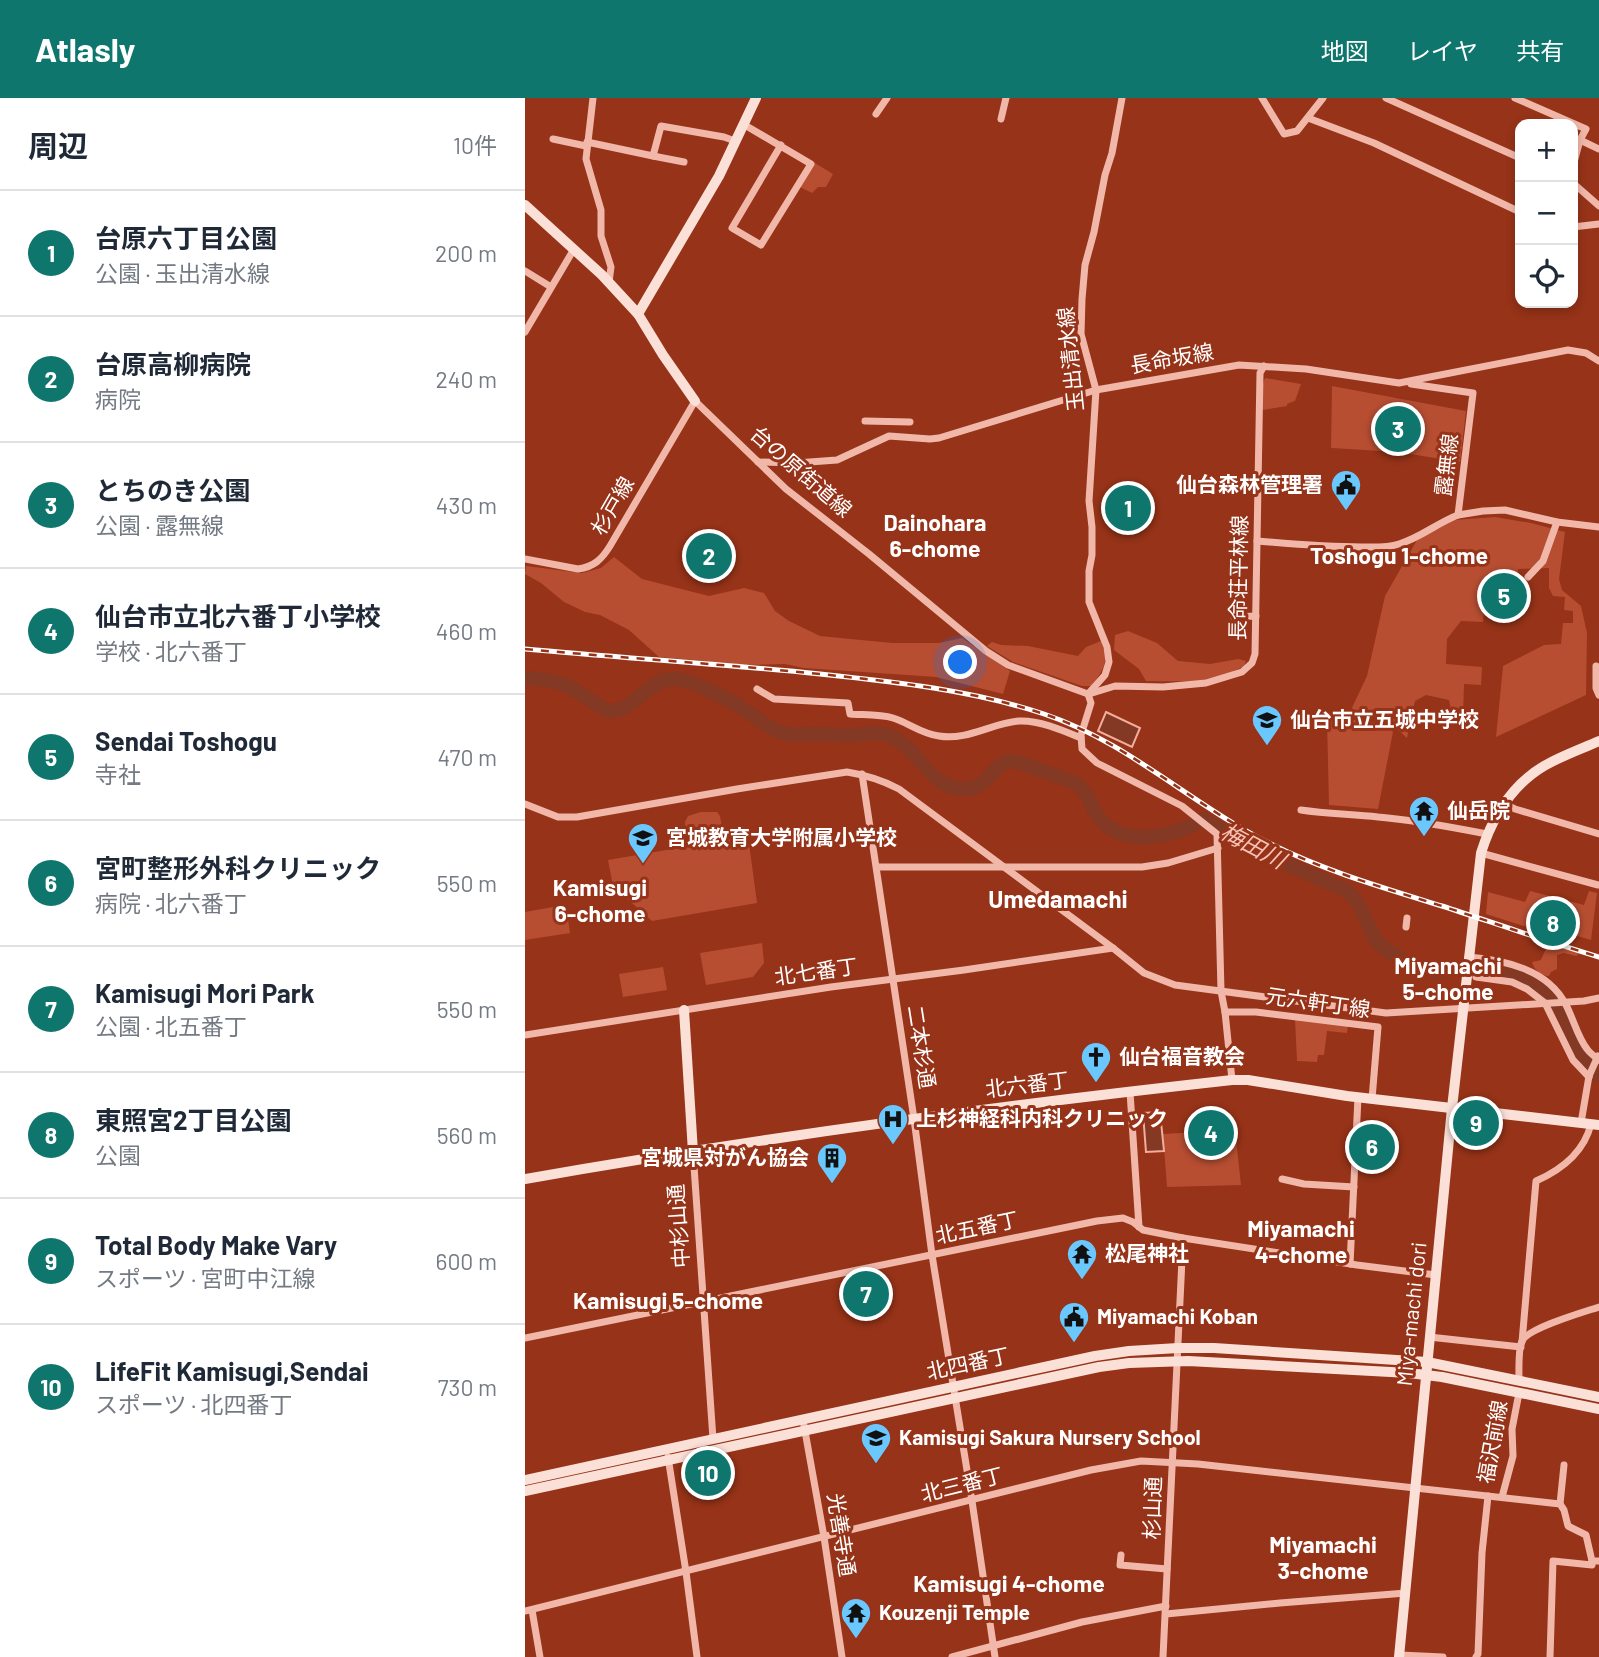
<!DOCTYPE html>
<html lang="ja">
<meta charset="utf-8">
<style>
:root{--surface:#fff;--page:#f2f2f3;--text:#1f2937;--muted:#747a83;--line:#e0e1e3;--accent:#0f766e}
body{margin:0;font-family:Barlow,"Noto Sans JP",sans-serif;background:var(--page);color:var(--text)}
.controls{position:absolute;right:21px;top:21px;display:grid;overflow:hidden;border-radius:14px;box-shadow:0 4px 10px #0003}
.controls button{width:63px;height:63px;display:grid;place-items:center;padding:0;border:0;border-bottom:2px solid var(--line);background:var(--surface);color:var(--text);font:35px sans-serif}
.you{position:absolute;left:436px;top:565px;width:24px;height:24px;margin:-18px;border:5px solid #fff;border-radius:50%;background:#1a73e8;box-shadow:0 0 0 10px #1a73e833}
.badge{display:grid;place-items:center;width:46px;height:46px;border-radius:50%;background:var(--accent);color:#fff;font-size:23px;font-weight:700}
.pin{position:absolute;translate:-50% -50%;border:4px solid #fff;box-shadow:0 2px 7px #0006}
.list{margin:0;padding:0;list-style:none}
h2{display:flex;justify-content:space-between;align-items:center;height:91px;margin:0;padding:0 28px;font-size:30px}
h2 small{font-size:23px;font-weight:400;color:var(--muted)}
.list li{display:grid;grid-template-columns:46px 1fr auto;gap:21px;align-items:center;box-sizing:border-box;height:126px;padding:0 28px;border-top:2px solid var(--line)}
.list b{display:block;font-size:26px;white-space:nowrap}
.list p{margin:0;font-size:23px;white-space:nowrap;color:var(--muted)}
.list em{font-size:23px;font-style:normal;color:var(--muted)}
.icon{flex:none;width:38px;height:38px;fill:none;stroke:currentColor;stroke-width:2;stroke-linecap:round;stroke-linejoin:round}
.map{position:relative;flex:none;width:1074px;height:1559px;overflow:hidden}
header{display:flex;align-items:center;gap:42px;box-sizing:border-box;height:98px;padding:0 35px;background:var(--accent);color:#fff}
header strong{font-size:33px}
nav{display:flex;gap:38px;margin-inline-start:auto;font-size:24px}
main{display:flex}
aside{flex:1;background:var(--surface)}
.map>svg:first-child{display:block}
.green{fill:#b74e32}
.water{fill:#833924;stroke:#f3ad9d;stroke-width:2}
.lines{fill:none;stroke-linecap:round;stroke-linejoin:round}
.river{stroke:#833924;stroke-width:14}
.street{stroke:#f1b8aa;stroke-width:7}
.secondary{stroke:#fbe0d8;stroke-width:10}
.rail-casing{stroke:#fff;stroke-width:5}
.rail{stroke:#963318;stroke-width:2.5;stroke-dasharray:8;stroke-linecap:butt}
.street-bridge{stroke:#f1b8aa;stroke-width:7}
.labels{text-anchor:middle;stroke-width:6;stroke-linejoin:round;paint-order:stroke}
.street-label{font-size:21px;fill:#fff;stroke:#963318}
.poi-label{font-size:21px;font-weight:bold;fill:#fff;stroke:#963318;text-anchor:start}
.neighbourhood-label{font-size:23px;font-weight:bold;fill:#fff;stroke:#963318}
.water-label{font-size:23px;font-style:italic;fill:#f7c3b6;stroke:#963318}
.quarter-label{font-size:24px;font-weight:bold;fill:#fff;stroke:#963318}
</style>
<header>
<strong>Atlasly</strong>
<nav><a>地図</a><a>レイヤ</a><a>共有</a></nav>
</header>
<main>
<aside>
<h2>周辺<small>10件</small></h2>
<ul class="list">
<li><span class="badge">1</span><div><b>台原六丁目公園</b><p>公園 · 玉出清水線</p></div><em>200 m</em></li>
<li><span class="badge">2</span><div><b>台原高柳病院</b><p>病院</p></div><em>240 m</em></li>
<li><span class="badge">3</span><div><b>とちのき公園</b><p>公園 · 露無線</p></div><em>430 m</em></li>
<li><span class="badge">4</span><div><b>仙台市立北六番丁小学校</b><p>学校 · 北六番丁</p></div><em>460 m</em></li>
<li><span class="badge">5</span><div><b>Sendai Toshogu</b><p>寺社</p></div><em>470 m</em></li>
<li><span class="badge">6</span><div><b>宮町整形外科クリニック</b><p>病院 · 北六番丁</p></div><em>550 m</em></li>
<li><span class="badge">7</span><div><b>Kamisugi Mori Park</b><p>公園 · 北五番丁</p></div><em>550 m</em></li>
<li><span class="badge">8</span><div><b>東照宮2丁目公園</b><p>公園</p></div><em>560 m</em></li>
<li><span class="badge">9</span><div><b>Total Body Make Vary</b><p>スポーツ · 宮町中江線</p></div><em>600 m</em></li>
<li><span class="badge">10</span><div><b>LifeFit Kamisugi,Sendai</b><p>スポーツ · 北四番丁</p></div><em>730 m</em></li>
</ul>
</aside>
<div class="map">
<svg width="1074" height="1559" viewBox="0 0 1074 1559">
<rect width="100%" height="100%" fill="#963318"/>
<!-- green -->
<g class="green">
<polygon points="290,65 308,76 301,89 293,89 287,95 275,89"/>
<polygon points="740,280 776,286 770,303 762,306 762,308 738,312 738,286"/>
<polygon points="807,288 941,313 935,364 873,354 806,350"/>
<polygon points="970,419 1006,425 1040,434 1034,481 1037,492 1056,508 1062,535 1061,597 971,639 978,568 1019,547 1036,546 1038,525 1048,525 1048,513 1039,512 1040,499 1028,498 1024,490 1024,470 993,471 992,489 961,486 958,524 936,523 922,541 921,566 957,569 956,587 939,586 938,621 928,621 924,602 901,597 890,603 882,640 863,623 825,614 842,578 860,498 892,442 913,428 930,422"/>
<polygon points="89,459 117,481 184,498 219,490 239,495 250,513 264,523 295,538 367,545 414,545 437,540 485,573 478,596 411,579 279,570 260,566 222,567 134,559 104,532 75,517 60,514 39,504 16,485 0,476 1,468 57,475 76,470"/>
<path d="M603,533L632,545L653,563L685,566L713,561L721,563L719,568C684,587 659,583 621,583L614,571L589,552L590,537Z"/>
<path d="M576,543C584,565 580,570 566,588H557L488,564L462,548L467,544L476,547L503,548L553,558L561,549Z"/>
<polygon points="802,622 829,622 861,626 868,634 853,711 804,707"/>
<polygon points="176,714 192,714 195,718 197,729 184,735 166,736 161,732 160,724 163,718"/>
<polygon points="223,738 232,805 127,823 88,788 83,762"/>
<polygon points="1005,793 1059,807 1064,793 1072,795 1066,842 1039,834 1037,840 961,816 963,794 1000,804"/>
<polygon points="28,809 29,816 42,814 45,835 0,842 0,814"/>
<polygon points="237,845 239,865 228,879 181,887 175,855"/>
<path d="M1023,846L1045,851L1054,856L1051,858L1039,855L1032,857V871L1026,874L1024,878C1016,878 1009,872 1007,864L1016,862Z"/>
<polygon points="138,869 142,892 98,899 94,876"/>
<polygon points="770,921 823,927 822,935 802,933 799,957 793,957 792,964 772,963"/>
<polygon points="710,1032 716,1087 642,1089 638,1036"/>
<polygon points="353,1173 360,1211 330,1218 320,1180"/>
</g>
<!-- water -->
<g class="water">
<polygon points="581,614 615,630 607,649 573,633"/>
<polygon points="635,1014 639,1053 621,1054 618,1015"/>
</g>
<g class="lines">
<!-- river -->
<path class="river" d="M0,580C41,582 48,590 80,612C105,618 121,584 145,581C164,579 207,603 223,614C235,622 245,632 259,635C269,638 281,636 291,636C303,636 316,638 328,637C341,636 353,633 365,638C394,650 406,693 441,691C470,690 466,654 499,666C511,670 522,675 534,679C540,682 548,683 553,687C565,696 566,712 576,722C602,751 651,738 679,721L731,752L822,793L833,805L851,843L862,852L887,868L909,874L931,871L985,876L1003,881L1026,896L1040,919L1049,943L1062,966L1074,977"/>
<!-- street -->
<g class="street">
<polyline points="68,0 61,61 76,112 76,138 86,169 84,184"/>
<polyline points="737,0 759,36 772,33 798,0"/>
<polyline points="861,0 995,60"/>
<polyline points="990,0 1061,31 1055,42 1048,68"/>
<polyline points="351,16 362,0"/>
<polyline points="783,20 849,45 995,114"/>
<polyline points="476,21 481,0"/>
<polyline points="218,26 286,66 236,147 207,130 256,47"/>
<polyline points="28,41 61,48"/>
<polyline points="1055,42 1074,51"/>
<polyline points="62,44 128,58 136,28 199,39 210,43"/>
<polyline points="128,58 159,64"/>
<polyline points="1048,85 1074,108"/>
<polyline points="1048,129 1074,126"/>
<polyline points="0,173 26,189"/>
<polyline points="0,234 49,151"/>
<polyline points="886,286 948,295 933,417 958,413 980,412 1032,424 1074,429"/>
<polyline points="340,323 385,324"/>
<polyline points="233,364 271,365 312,362 364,338 405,341 414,340 571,292 714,267 781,271 874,285 1043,252 1061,255 1074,263"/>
<path d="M732,443C767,446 801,449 836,449C849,449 862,450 874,446C895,440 912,425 933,417"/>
<path d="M0,461L53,471C69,469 77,461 85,448L170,303L261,391L344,456L461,553L483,567L563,596L566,605L556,637L557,651L572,665L657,708L692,736L696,893L700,914L707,982"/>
<polyline points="1003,479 1018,463 1032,424"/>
<polyline points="709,519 731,518"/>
<polyline points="1071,568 1071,590 1074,597"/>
<path d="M232,591L249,601L323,605L325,616C339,617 355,616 368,620C384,625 397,636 414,638C442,643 467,625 494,623C514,622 537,632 556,640"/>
<polyline points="563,596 580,577 584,564 582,549 564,504 564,473 567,457 567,429 564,403 571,292 556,236 557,201 560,167 569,134 580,77 587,55 597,0"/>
<polyline points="564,596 590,588 638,589 681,585 717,574 727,565 730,556 735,275 739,268"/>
<polyline points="337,676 389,1021 407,1157 447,1403 470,1559"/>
<path d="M0,706L33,719H52L212,691L322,674C341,677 357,682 374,691L588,850L619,875L650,887L861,915L1059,903L1074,900"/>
<polyline points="979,706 990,711 1074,736"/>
<path d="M776,712C802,716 827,716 853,719C890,722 926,729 962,736"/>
<polyline points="956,755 1073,787"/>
<polyline points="352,769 617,769 643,765 693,750"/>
<polyline points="881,829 882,820"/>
<path d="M943,859C979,862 1023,871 1041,907C1048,920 1053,940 1062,951C1065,955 1070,959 1074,962"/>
<polyline points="951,879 987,884 1002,891 1020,905 1048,962 1064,979"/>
<polyline points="700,914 731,914 853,929 847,1001"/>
<polyline points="0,937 306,889 439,872 588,850"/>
<polyline points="605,994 614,1129"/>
<polyline points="1056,1025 1064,978"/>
<polyline points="168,1054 188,1341"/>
<polyline points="757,1081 779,1086 829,1089"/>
<polyline points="825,1166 833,999"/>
<polyline points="904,1239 996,1249"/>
<polyline points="0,1240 572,1123 598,1120 608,1124 618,1132 658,1140 832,1167 911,1177"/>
<path d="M997,1244L1011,1083C1036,1072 1059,1054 1066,1026"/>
<path d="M994,1283C994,1274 993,1251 997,1243C1003,1230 1059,1214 1074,1209"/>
<polyline points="278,1322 299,1439 317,1559"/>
<polyline points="143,1359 161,1474 172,1559"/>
<polyline points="977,1399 988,1358 987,1331 994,1295"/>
<polyline points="1035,1406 1039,1367"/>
<polyline points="596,1457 595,1467 642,1471"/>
<polyline points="7,1512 15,1559"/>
<polyline points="0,1513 566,1372 616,1363 673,1366 1035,1406 1039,1412 1043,1428 1061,1437 1067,1463"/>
<polyline points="641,1516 755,1505 881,1495"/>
<polyline points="875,1557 918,1559"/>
<polyline points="427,1559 557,1524 641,1508"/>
<polyline points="638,1559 658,1140"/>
<polyline points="951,1559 953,1556 957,1455 963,1398"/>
<polyline points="1025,1559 1028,1463 1067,1467 1067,1463 1074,1463"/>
</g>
<!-- secondary -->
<g class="secondary">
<polyline points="0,107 77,177 113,216 138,257 170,303"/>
<polyline points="113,216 194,78 231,0"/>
<polyline points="159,912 168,1054"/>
<path d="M0,1081C234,1040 471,1008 707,982H723L822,998L1074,1027"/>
<polyline points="0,1382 570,1258 604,1253 653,1250 689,1250 902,1264 1074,1299"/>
<polyline points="0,1393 574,1269 604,1265 663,1263 884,1275 917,1279 1074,1311"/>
<path d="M874,1559L927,1010L956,755C967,720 987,687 1019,668C1036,658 1056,651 1074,643"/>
</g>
<!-- rail casing -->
<g class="rail-casing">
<path id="rail" d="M0,551C98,560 197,566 295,576C371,584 447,592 519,616C603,644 667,707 746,746C800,773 859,790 917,808C969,825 1021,843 1074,859"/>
</g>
<!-- rail -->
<use href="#rail" class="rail"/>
<!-- street-bridge -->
<polyline class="street-bridge" points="1064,978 1073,958"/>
</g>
<!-- icons -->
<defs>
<g id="civic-pin" transform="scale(1.575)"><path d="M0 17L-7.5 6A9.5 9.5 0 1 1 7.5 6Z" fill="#6ac8ff" stroke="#963318"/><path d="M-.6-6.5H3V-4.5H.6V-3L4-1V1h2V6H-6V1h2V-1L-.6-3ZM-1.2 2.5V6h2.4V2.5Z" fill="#111"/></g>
<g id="school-pin" transform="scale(1.575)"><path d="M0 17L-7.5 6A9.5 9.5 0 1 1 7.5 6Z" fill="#6ac8ff" stroke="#963318"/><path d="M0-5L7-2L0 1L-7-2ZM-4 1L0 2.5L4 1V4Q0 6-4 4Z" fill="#111"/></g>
<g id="temple-pin" transform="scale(1.575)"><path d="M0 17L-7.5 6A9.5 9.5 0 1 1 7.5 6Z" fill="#6ac8ff" stroke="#963318"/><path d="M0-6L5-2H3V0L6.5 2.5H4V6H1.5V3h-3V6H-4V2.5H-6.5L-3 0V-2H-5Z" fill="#111"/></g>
<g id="church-pin" transform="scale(1.575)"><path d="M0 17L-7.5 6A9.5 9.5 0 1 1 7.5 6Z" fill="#6ac8ff" stroke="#963318"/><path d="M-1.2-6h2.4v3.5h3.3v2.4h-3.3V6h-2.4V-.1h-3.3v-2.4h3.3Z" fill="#111"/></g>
<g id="hospital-pin" transform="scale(1.575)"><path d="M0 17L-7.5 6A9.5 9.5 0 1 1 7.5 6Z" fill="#6ac8ff" stroke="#963318"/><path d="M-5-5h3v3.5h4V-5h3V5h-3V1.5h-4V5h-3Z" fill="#111"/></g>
<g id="building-pin" transform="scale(1.575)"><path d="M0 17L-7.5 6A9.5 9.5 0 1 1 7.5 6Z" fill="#6ac8ff" stroke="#963318"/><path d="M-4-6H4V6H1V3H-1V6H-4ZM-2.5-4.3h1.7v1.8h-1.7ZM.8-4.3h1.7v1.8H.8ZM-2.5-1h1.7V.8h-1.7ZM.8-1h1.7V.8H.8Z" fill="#111"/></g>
</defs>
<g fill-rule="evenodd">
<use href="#civic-pin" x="821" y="387"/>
<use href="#school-pin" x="742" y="622"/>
<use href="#temple-pin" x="899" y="713"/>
<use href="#school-pin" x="118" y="740"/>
<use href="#church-pin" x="571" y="959"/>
<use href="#hospital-pin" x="368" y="1021"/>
<use href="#building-pin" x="307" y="1060"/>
<use href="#temple-pin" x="557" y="1156"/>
<use href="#civic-pin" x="549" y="1219"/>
<use href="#school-pin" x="351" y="1340"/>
<use href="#temple-pin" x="331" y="1515"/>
</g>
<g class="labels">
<!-- street labels -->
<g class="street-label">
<text transform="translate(546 261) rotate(-96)" y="7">玉出清水線</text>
<text transform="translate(647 261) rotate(-10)" y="7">長命坂線</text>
<text transform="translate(922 367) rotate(-83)" y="7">露無線</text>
<text transform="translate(276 374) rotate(41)" y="7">台の原街道線</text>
<text transform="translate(88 408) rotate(-60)" y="7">杉戸線</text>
<text transform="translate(714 480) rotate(-89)" y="7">長命荘平林線</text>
<text transform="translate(291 874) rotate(-8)" y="7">北七番丁</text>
<text transform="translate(793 905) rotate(8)" y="7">元六軒丁線</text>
<text transform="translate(396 949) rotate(81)" y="7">二本杉通</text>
<text transform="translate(502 987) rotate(-7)" y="7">北六番丁</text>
<text transform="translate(154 1128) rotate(-94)" y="7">中杉山通</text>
<text transform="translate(452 1130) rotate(-12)" y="7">北五番丁</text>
<text transform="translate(887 1216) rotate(-84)" y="7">Miya-machi dori</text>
<text transform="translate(443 1266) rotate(-12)" y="7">北四番丁</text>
<text transform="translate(968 1344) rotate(-80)" y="7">福沢前線</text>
<text transform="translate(437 1387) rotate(-14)" y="7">北三番丁</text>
<text transform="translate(628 1410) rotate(-88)" y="7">杉山通</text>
<text transform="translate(316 1437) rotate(81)" y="7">光善寺通</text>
</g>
<!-- poi labels -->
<g class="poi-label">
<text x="798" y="394" text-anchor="end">仙台森林管理署</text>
<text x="765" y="629">仙台市立五城中学校</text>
<text x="922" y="720">仙岳院</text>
<text x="141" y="747">宮城教育大学附属小学校</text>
<text x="594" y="966">仙台福音教会</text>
<text x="391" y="1028">上杉神経科内科クリニック</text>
<text x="284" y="1067" text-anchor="end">宮城県対がん協会</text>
<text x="580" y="1163">松尾神社</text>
<text x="572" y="1226">Miyamachi Koban</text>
<text x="374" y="1347">Kamisugi Sakura Nursery School</text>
<text x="354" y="1522">Kouzenji Temple</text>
</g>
<!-- neighbourhood labels -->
<g class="neighbourhood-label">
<text x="410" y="433">Dainohara<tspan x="410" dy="26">6-chome</tspan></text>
<text x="874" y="466">Toshogu 1-chome</text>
<text x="75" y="798">Kamisugi<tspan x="75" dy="26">6-chome</tspan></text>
<text x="923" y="876">Miyamachi<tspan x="923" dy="26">5-chome</tspan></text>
<text x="776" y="1139">Miyamachi<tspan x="776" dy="26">4-chome</tspan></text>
<text x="143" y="1211">Kamisugi 5-chome</text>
<text x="798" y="1455">Miyamachi<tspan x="798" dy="26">3-chome</tspan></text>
<text x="484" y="1494">Kamisugi 4-chome</text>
</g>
<!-- water labels -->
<g class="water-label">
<text transform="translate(728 748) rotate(28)" y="8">梅田川</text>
</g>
<!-- quarter labels -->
<g class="quarter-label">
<text x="533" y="810">Umedamachi</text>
</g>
</g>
</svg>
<div class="controls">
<button>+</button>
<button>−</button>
<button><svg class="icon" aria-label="locate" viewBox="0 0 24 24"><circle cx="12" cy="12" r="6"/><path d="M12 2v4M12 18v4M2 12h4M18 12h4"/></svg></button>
</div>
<div class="you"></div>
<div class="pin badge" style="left:603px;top:410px">1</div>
<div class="pin badge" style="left:184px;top:458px">2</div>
<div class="pin badge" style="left:873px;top:331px">3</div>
<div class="pin badge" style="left:686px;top:1035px">4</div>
<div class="pin badge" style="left:979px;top:498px">5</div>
<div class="pin badge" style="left:847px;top:1049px">6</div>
<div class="pin badge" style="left:341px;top:1196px">7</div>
<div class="pin badge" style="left:1028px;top:825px">8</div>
<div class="pin badge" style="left:951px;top:1025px">9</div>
<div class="pin badge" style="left:183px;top:1375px">10</div>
</div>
</main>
